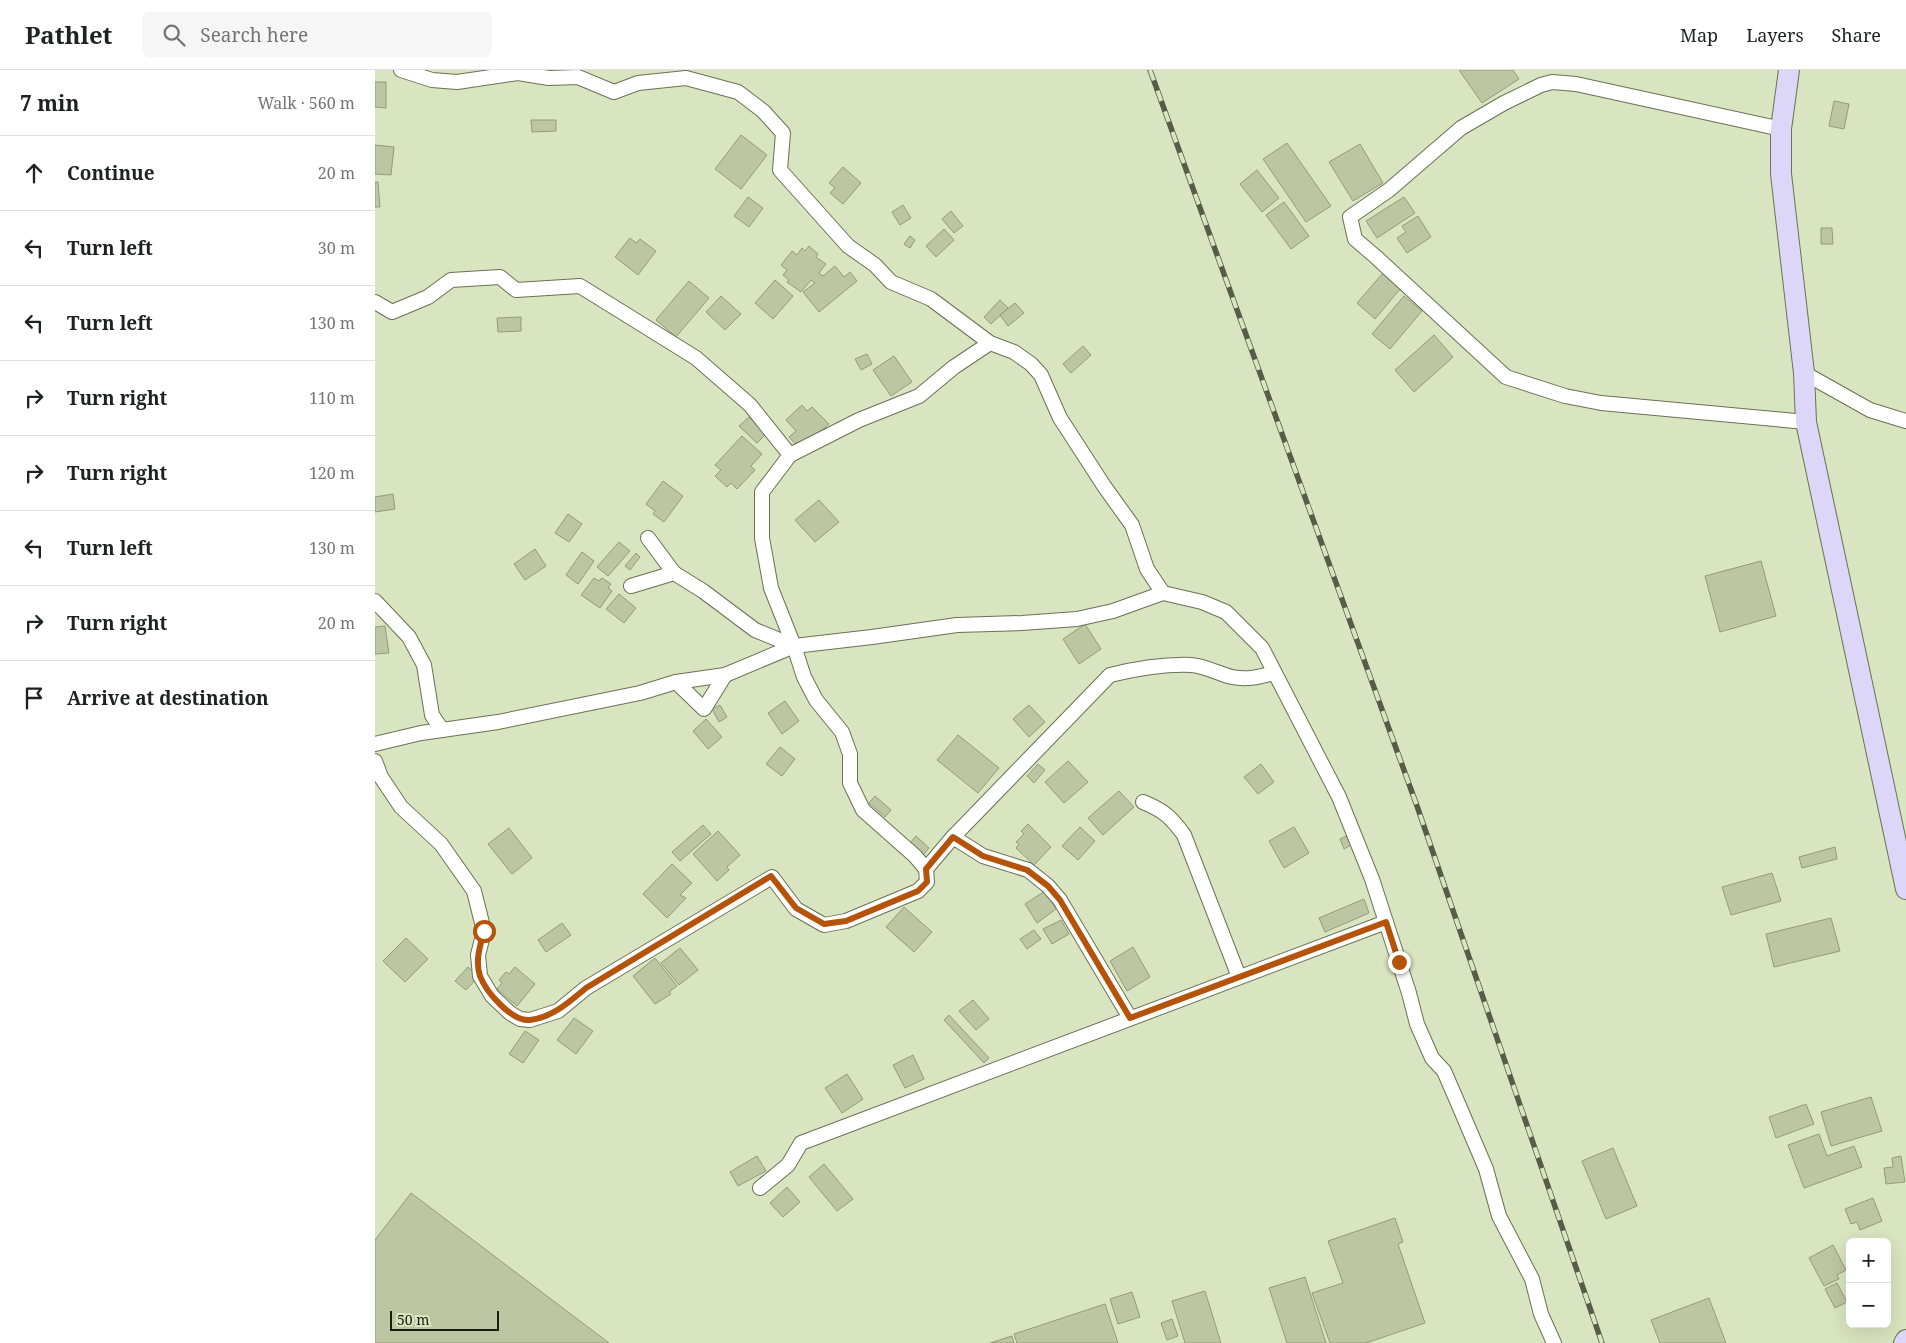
<!DOCTYPE html>
<meta charset="utf-8">
<style>
:root{--surface:#fff;--page:#f6f6f6;--text:#202124;--muted:#757577;--line:#e0e0e0}
body{margin:0;font-family:"Noto Serif",serif;background:var(--page);color:var(--text)}
.controls{position:absolute;right:15px;bottom:15px;display:grid;overflow:hidden;border-radius:8px;box-shadow:0 5px 20px #0002}
.controls button{width:45px;height:45px;display:grid;place-items:center;padding:0;border:0;border-bottom:1px solid var(--line);background:var(--surface);color:var(--text);font:25px sans-serif}
.scale{position:absolute;left:15px;bottom:12px;width:109px;box-sizing:border-box;padding-left:5px;border:2px solid #1a1e11;border-top:0;font-size:14px;line-height:18px;white-space:nowrap;color:#1a1e11;-webkit-text-stroke:4px #d9e4c0;paint-order:stroke}
.stop{position:absolute;width:15px;height:15px;margin:-11px;border:4px solid #b45309;border-radius:50%;background:#fff}
.stop.end{background:#b45309;border-color:#fff;box-shadow:0 1px 5px #0008}
.list{margin:0;padding:0;list-style:none}
h2{display:flex;justify-content:space-between;align-items:center;height:65px;margin:0;padding:0 20px;font-size:21px}
h2 small{font-size:16px;font-weight:400;color:var(--muted)}
.list li{display:grid;grid-template-columns:32px 1fr auto;gap:15px;align-items:center;box-sizing:border-box;height:75px;padding:0 20px;border-top:1px solid var(--line)}
.list b{display:block;font-size:19px;white-space:nowrap}
.list em{font-size:16px;font-style:normal;color:var(--muted)}
.icon{flex:none;width:28px;height:28px;fill:none;stroke:currentColor;stroke-width:2;stroke-linecap:round;stroke-linejoin:round}
.map{position:relative;flex:none;width:1531px;height:1273px;overflow:hidden}
header{display:flex;align-items:center;gap:30px;box-sizing:border-box;height:70px;padding:0 25px;background:var(--surface);border-bottom:1px solid var(--line)}
header strong{font-size:24px}
nav{display:flex;gap:28px;margin-inline-start:auto;font-size:18px}
.search{width:350px;height:45px;background:var(--page);display:flex;align-items:center;gap:12px;box-sizing:border-box;padding:0 18px;border-radius:8px;color:var(--muted);font-size:19px}
main{display:flex}
aside{flex:1;background:var(--surface)}
.map>svg:first-child{display:block}
.building{fill:#bcc6a3;stroke:#929c7a}
.lines{fill:none;stroke-linecap:round;stroke-linejoin:round}
.minor-casing{stroke:#697252;stroke-width:16}
.secondary-casing{stroke:#697252;stroke-width:22}
.minor{stroke:#fff;stroke-width:14}
.secondary{stroke:#dcd6f8;stroke-width:20}
.rail-casing{stroke:#555c47;stroke-width:5.5}
.rail{stroke:#d9e4c0;stroke-width:4;stroke-dasharray:11;stroke-linecap:butt}
.route{stroke:#b45309;stroke-width:6}
</style>
<header>
<strong>Pathlet</strong>
<div class="search"><svg class="icon" aria-label="search" viewBox="0 0 24 24"><circle cx="10" cy="10" r="6"/><path d="M15 15l6 6"/></svg>Search here</div>
<nav><a>Map</a><a>Layers</a><a>Share</a></nav>
</header>
<main>
<aside>
<h2>7 min<small>Walk · 560 m</small></h2>
<ul class="list">
<li><svg class="icon" aria-label="ahead" viewBox="0 0 24 24"><path d="M12 20V5M6 11l6-6 6 6"/></svg><div><b>Continue</b></div><em>20 m</em></li>
<li><svg class="icon" aria-label="left" viewBox="0 0 24 24"><path d="M17 20v-9H6M10 6l-5 5 5 5"/></svg><div><b>Turn left</b></div><em>30 m</em></li>
<li><svg class="icon" aria-label="left" viewBox="0 0 24 24"><path d="M17 20v-9H6M10 6l-5 5 5 5"/></svg><div><b>Turn left</b></div><em>130 m</em></li>
<li><svg class="icon" aria-label="right" viewBox="0 0 24 24"><path d="M7 20v-9h11M14 6l5 5-5 5"/></svg><div><b>Turn right</b></div><em>110 m</em></li>
<li><svg class="icon" aria-label="right" viewBox="0 0 24 24"><path d="M7 20v-9h11M14 6l5 5-5 5"/></svg><div><b>Turn right</b></div><em>120 m</em></li>
<li><svg class="icon" aria-label="left" viewBox="0 0 24 24"><path d="M17 20v-9H6M10 6l-5 5 5 5"/></svg><div><b>Turn left</b></div><em>130 m</em></li>
<li><svg class="icon" aria-label="right" viewBox="0 0 24 24"><path d="M7 20v-9h11M14 6l5 5-5 5"/></svg><div><b>Turn right</b></div><em>20 m</em></li>
<li><svg class="icon" aria-label="arrive" viewBox="0 0 24 24"><path d="M6 21V4h12l-3 4 3 4H6"/></svg><div><b>Arrive at destination</b></div></li>
</ul>
</aside>
<div class="map">
<svg width="1531" height="1273" viewBox="0 0 1531 1273">
<rect width="100%" height="100%" fill="#d9e4c0"/>
<!-- building -->
<g class="building">
<polygon points="1084,0 1138,0 1144,9 1107,33"/>
<polygon points="0,12 11,12 11,38 0,37"/>
<polygon points="1459,31 1474,34 1469,59 1454,56"/>
<polygon points="156,50 181,50 181,61 157,62"/>
<polygon points="366,65 392,85 366,119 340,99"/>
<polygon points="912,73 956,136 931,152 888,89"/>
<polygon points="985,74 1008,113 978,131 954,92"/>
<polygon points="0,75 19,77 16,105 0,104"/>
<polygon points="468,97 486,113 468,134 455,123 460,118 454,113"/>
<polygon points="882,100 904,128 887,142 865,114"/>
<polygon points="0,112 3,112 5,137 0,137"/>
<polygon points="373,127 388,138 374,157 359,146"/>
<polygon points="1029,127 1040,143 1002,168 991,151"/>
<polygon points="909,132 934,166 916,179 891,145"/>
<polygon points="528,135 536,148 525,155 517,142"/>
<polygon points="576,141 588,156 579,163 567,149"/>
<polygon points="1043,146 1056,167 1032,183 1022,168 1031,162 1027,156"/>
<polygon points="1446,158 1457,158 1458,174 1446,174"/>
<polygon points="569,159 579,170 561,187 551,176"/>
<polygon points="535,166 540,170 535,178 529,174"/>
<polygon points="255,168 261,173 265,169 281,181 263,205 240,187"/>
<polygon points="434,176 443,184 441,187 451,194 444,203 448,206 460,196 469,207 475,202 482,211 444,242 428,222 440,213 436,210 426,222 412,212 414,210 408,205 412,200 406,195 417,181 422,185 427,178 430,181"/>
<polygon points="1008,203 1026,218 1000,249 982,233"/>
<polygon points="400,210 418,226 398,249 380,233"/>
<polygon points="314,211 334,228 301,267 281,250"/>
<polygon points="346,226 366,244 350,260 331,242"/>
<polygon points="1029,226 1047,241 1015,279 997,264"/>
<polygon points="625,230 633,238 616,254 609,247"/>
<polygon points="640,233 649,243 633,256 625,245"/>
<polygon points="146,247 146,261 123,262 122,248"/>
<polygon points="1059,265 1078,287 1039,322 1020,300"/>
<polygon points="708,276 716,285 696,303 688,294"/>
<polygon points="492,284 497,294 486,300 480,289"/>
<polygon points="519,286 537,312 516,326 498,300"/>
<polygon points="427,335 432,341 437,337 454,354 426,380 414,367 421,361 411,350"/>
<polygon points="374,347 391,364 382,373 364,356"/>
<polygon points="367,366 387,384 376,396 380,400 362,419 356,413 352,417 340,406 346,400 340,395"/>
<polygon points="288,411 308,426 289,452 278,444 280,441 271,434"/>
<polygon points="18,424 20,439 0,442 0,427"/>
<polygon points="444,430 464,452 440,472 420,450"/>
<polygon points="193,444 207,454 194,472 180,463"/>
<polygon points="244,472 255,481 233,506 222,497"/>
<polygon points="160,479 171,496 150,510 139,494"/>
<polygon points="207,482 219,491 203,514 191,505"/>
<polygon points="261,483 265,487 255,500 250,496"/>
<polygon points="1386,491 1401,546 1345,562 1330,506"/>
<polygon points="219,508 224,511 227,508 236,514 233,518 237,521 225,538 206,525"/>
<polygon points="244,524 261,538 249,553 231,539"/>
<polygon points="710,554 726,579 704,594 688,569"/>
<polygon points="10,556 14,583 0,584 0,557"/>
<polygon points="410,631 424,651 407,664 393,643"/>
<polygon points="345,635 352,647 344,652 337,639"/>
<polygon points="654,635 670,652 654,667 638,649"/>
<polygon points="331,649 347,667 333,679 318,661"/>
<polygon points="583,665 624,698 603,723 562,690"/>
<polygon points="405,677 420,689 407,706 391,694"/>
<polygon points="693,691 713,712 689,733 670,712"/>
<polygon points="663,694 670,700 659,713 652,706"/>
<polygon points="886,694 899,712 883,724 869,707"/>
<polygon points="744,721 759,737 728,765 713,748"/>
<polygon points="500,726 516,740 510,747 494,733"/>
<polygon points="653,754 676,777 659,795 641,778 644,774 641,772 649,764 646,761"/>
<polygon points="328,755 336,764 305,791 297,782"/>
<polygon points="705,757 720,771 703,790 687,776"/>
<polygon points="919,757 934,783 909,798 894,771"/>
<polygon points="134,758 157,788 137,804 113,774"/>
<polygon points="343,761 365,785 352,797 354,800 342,811 318,784"/>
<polygon points="974,765 978,774 969,779 965,769"/>
<polygon points="541,766 554,778 548,785 535,773"/>
<polygon points="1460,777 1462,789 1427,798 1424,787"/>
<polygon points="297,794 317,813 305,825 311,828 292,848 268,824"/>
<polygon points="1397,803 1406,831 1356,845 1347,817"/>
<polygon points="670,821 681,839 662,853 650,834"/>
<polygon points="989,829 994,843 950,862 944,848"/>
<polygon points="529,837 557,862 539,882 511,857"/>
<polygon points="1456,848 1465,881 1399,897 1391,864"/>
<polygon points="686,850 694,864 677,874 668,859"/>
<polygon points="187,853 196,865 171,882 163,870"/>
<polygon points="659,860 666,869 652,879 645,869"/>
<polygon points="31,868 53,889 30,912 8,891"/>
<polygon points="758,877 775,907 752,921 735,891"/>
<polygon points="305,878 323,900 304,915 286,893"/>
<polygon points="280,888 302,916 294,922 296,924 280,934 258,906"/>
<polygon points="93,897 103,907 91,920 80,911"/>
<polygon points="140,897 160,914 142,936 122,919 127,913 124,910 131,902 134,904"/>
<polygon points="598,930 614,949 601,960 584,941"/>
<polygon points="574,945 614,988 609,993 569,950"/>
<polygon points="199,948 218,961 201,984 182,970"/>
<polygon points="150,961 164,970 148,993 134,984"/>
<polygon points="538,985 549,1009 530,1018 518,995"/>
<polygon points="472,1004 488,1029 467,1043 450,1018"/>
<polygon points="1496,1027 1507,1061 1456,1076 1446,1042"/>
<polygon points="1431,1034 1439,1054 1401,1068 1394,1047"/>
<polygon points="1444,1064 1452,1086 1479,1076 1487,1097 1429,1118 1413,1075"/>
<polygon points="1238,1078 1262,1136 1231,1149 1207,1091"/>
<polygon points="382,1086 391,1101 363,1116 355,1102"/>
<polygon points="1526,1086 1530,1112 1511,1114 1509,1098 1518,1097 1517,1088"/>
<polygon points="449,1094 478,1129 462,1141 434,1107"/>
<polygon points="412,1117 425,1132 408,1147 395,1133"/>
<polygon points="36,1123 234,1273 0,1273 0,1170"/>
<polygon points="1498,1128 1507,1151 1485,1160 1482,1152 1476,1154 1470,1139"/>
<polygon points="1020,1148 1028,1172 1023,1174 1050,1253 991,1273 955,1273 937,1223 968,1213 953,1171"/>
<polygon points="1458,1175 1471,1200 1462,1205 1464,1209 1449,1216 1434,1188"/>
<polygon points="930,1207 951,1273 912,1273 894,1218"/>
<polygon points="1462,1213 1472,1232 1460,1238 1450,1219"/>
<polygon points="830,1221 846,1273 810,1273 797,1231"/>
<polygon points="757,1222 765,1247 743,1254 735,1229"/>
<polygon points="1334,1228 1351,1273 1285,1273 1276,1250"/>
<polygon points="730,1234 743,1273 642,1273 639,1264"/>
<polygon points="797,1249 803,1266 792,1270 786,1253"/>
<polygon points="637,1266 639,1273 615,1273"/>
</g>
<g class="lines">
<!-- minor casing -->
<g class="minor-casing">
<g id="minor">
<polyline points="26,0 57,10 82,12 143,3 174,8 203,7 239,22 263,13 311,8 363,22 388,41 408,63 405,100 473,176 500,195 516,212 556,229 615,273 639,282 656,294 666,305 685,348 729,416 757,455 772,499 788,523"/>
<polyline points="1406,59 1201,14 1177,12 1166,15 1129,33 1086,58 1014,120 975,147 980,169 1001,187 1131,307 1190,326 1226,333 1431,352"/>
<polyline points="0,232 17,242 53,227 76,210 125,207 141,220 205,216 321,288 375,335 415,385"/>
<polyline points="1429,303 1495,340 1531,351"/>
<polyline points="273,468 299,503"/>
<polyline points="256,516 299,503 328,521 380,560 419,576"/>
<polyline points="0,531 34,567 49,595 57,645 67,660"/>
<polyline points="301,612 329,639 350,605"/>
<polyline points="0,674 46,663 123,652 265,623 301,612 350,605 419,576 497,567 582,555 647,553 702,549 738,541 788,523 827,532 851,542 887,578 964,727 997,809 1034,923 1042,954 1057,988 1069,1001 1082,1031 1111,1099 1124,1146 1157,1209 1166,1244 1179,1273"/>
<polyline points="0,691 6,707 26,737 66,774 99,821 109,861 103,885 105,906 117,926 135,943 145,949 155,950 183,941 211,918 397,807 421,839 449,855 471,851 543,821 552,812 551,799 540,786 488,740 475,713 475,684 467,662 441,630 429,607 419,576 396,518 387,468 387,422 415,385 484,350 544,326 579,297 615,273"/>
<path d="M768,732C788,740 796,747 809,765L864,907"/>
<path d="M578,767L735,605C760,599 789,594 816,595C831,596 843,604 857,607C872,610 885,607 899,603"/>
<polyline points="551,799 578,767 608,786 653,800 673,816 685,830 755,948"/>
<polyline points="385,1118 413,1095 426,1073 1011,852"/>
</g>
</g>
<!-- secondary casing -->
<g class="secondary-casing">
<g id="secondary">
<polyline points="1414,0 1406,59 1406,104 1429,303 1431,352 1531,819"/>
<polyline points="1529,1273 1531,1270"/>
</g>
</g>
<!-- minor -->
<use href="#minor" class="minor"/>
<!-- secondary -->
<use href="#secondary" class="secondary"/>
<!-- rail casing -->
<g class="rail-casing">
<polyline id="rail" points="775,0 1042,736 1227,1273"/>
</g>
<!-- rail -->
<use href="#rail" class="rail"/>
</g>
<g class="lines">
<!-- route -->
<path class="route" d="M109,861C105,876 100,891 105,906C111,922 137,952 155,950C178,947 194,932 211,918L396,806L421,838L449,854L471,851L543,821L552,812L551,799L578,767L608,786L652,800L673,816L685,830L755,948L1011,852L1024,892"/>
</g>
</svg>
<div class="controls">
<button>+</button>
<button>−</button>
</div>
<div class="scale">50 m</div>
<div class="stop" style="left:109px;top:861px"></div>
<div class="stop end" style="left:1024px;top:892px"></div>
</div>
</main>
